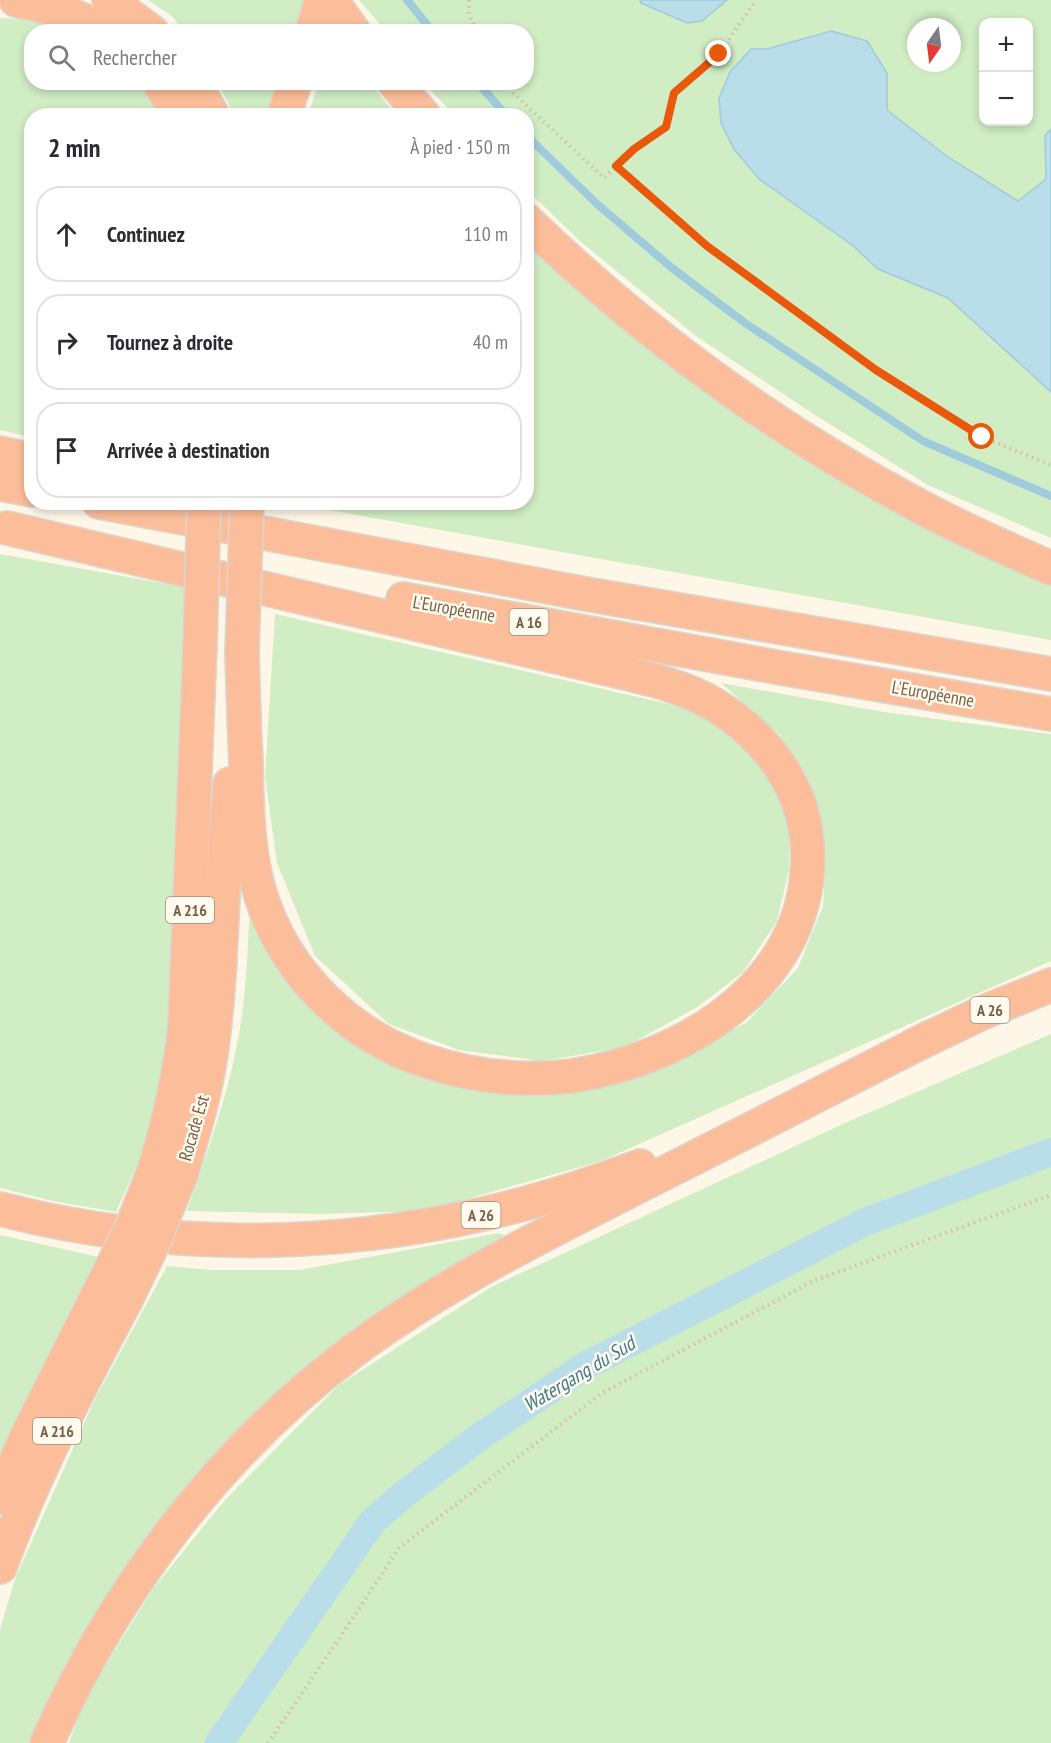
<!DOCTYPE html>
<html lang="fr">
<meta charset="utf-8">
<style>
:root{--surface:#fff;--page:#f7f7f7;--text:#2b2b33;--muted:#7c7c81;--line:#e1e1e2}
body{margin:0;font-family:"PT Sans Narrow",sans-serif;background:var(--page);color:var(--text)}
.controls{position:absolute;right:18px;top:18px;display:grid;overflow:hidden;border-radius:12px;box-shadow:0 3px 9px #0003}
.controls button{width:54px;height:54px;display:grid;place-items:center;padding:0;border:0;border-bottom:2px solid var(--line);background:var(--surface);color:var(--text);font:30px sans-serif}
.compass{position:absolute;left:907px;top:18px;width:54px;height:54px;border-radius:50%;background:var(--surface);box-shadow:0 3px 9px #0003;rotate:194deg}
.stop{position:absolute;width:18px;height:18px;margin:-14px;border:4px solid #ea580c;border-radius:50%;background:#fff}
.stop.end{background:#ea580c;border-color:#fff;box-shadow:0 2px 6px #0008}
.list{margin:0;padding:0;list-style:none}
h2{display:flex;justify-content:space-between;align-items:center;height:78px;margin:0;padding:0 24px;font-size:26px}
h2 small{font-size:20px;font-weight:400;color:var(--muted)}
.list li{display:grid;grid-template-columns:39px 1fr auto;gap:18px;align-items:center;box-sizing:border-box;height:96px;margin:0 12px 12px;padding:0 12px;border:2px solid var(--line);border-radius:24px}
.list b{display:block;font-size:22px;white-space:nowrap}
.list em{font-size:20px;font-style:normal;color:var(--muted)}
.icon{flex:none;width:33px;height:33px;fill:none;stroke:currentColor;stroke-width:2;stroke-linecap:round;stroke-linejoin:round}
.map{position:relative;flex:none;width:1051px;height:1743px;overflow:hidden}
.search{position:absolute;background:var(--surface);box-shadow:0 3px 9px #0003;left:24px;top:24px;width:510px;height:66px;display:flex;align-items:center;gap:15px;box-sizing:border-box;padding:0 21px;border-radius:24px;color:var(--muted);font-size:22px}
.panel{position:absolute;background:var(--surface);box-shadow:0 3px 9px #0003;left:24px;top:108px;width:510px;height:402px;border-radius:24px}
.map>svg:first-child{display:block}
.green{fill:#d0edc4;fill-rule:evenodd}
.water{fill:#b9dde9;stroke:#9fccdc;stroke-width:1.5}
.lines{fill:none;stroke-linecap:round;stroke-linejoin:round}
.stream{stroke:#9fccdc;stroke-width:8}
.canal{stroke:#b9dde9;stroke-width:28}
.highway-casing{stroke:#dcd6d0;stroke-width:36}
.path{stroke:#dbbd9f;stroke-width:4;stroke-dasharray:1.5 4.5;stroke-linecap:butt}
.highway{stroke:#fcbe9a;stroke-width:33}
.highway-bridge-casing{stroke:#dcd6d0;stroke-width:36;stroke-linecap:butt}
.highway-bridge{stroke:#fcbe9a;stroke-width:33}
.route{stroke:#ea580c;stroke-width:8}
.labels{text-anchor:middle;stroke-width:5;stroke-linejoin:round;paint-order:stroke}
.shield{fill:#fffaee;stroke:#a28e7a;stroke-width:1.5}
.shield-label{font-size:16px;font-weight:bold;fill:#7a6049}
.street-label{font-size:18px;fill:#7a6049;stroke:#fffaee}
.water-label{font-size:20px;font-style:italic;fill:#41798f;stroke:#fffaee}
</style>
<div class="map">
<svg width="1051" height="1743" viewBox="0 0 1051 1743">
<rect width="100%" height="100%" fill="#fef7e7"/>
<!-- green -->
<g class="green">
<polygon points="148,0 304,0 294,31 184,32 172,16"/>
<path d="M359,0H640L641,3L702,21L727,0H1051V129L1045,136L1046,180L1018,202L948,157L887,110V73L831,31L767,49H751L852,245L878,269L948,298L1051,392V538L928,485L815,415L696,336L581,242L527,190L526,116L454,115L424,83L526,82V32L386,31ZM984,22H1028V122H984ZM916,27H952V63H916Z"/>
<polygon points="0,18 27,19 63,31 32,32 32,82 148,83 166,115 32,116 31,437 0,430"/>
<polygon points="319,82 370,83 396,115 308,115"/>
<polygon points="218,83 277,83 266,116 234,115"/>
<polygon points="527,243 653,347 789,451 905,516 1051,586 1051,640 290,503 526,502"/>
<polygon points="0,554 189,588 170,1059 151,1133 116,1212 53,1201 0,1188"/>
<polygon points="275,614 664,703 722,720 769,774 789,820 789,870 777,921 743,972 699,1006 625,1047 543,1061 459,1050 389,1024 315,956 277,863 265,776"/>
<path d="M721,683L884,712L1051,734V961L601,1161L424,1211L320,1214L187,1211C209,1147 233,1082 242,1015C247,978 248,941 250,904L415,1073L658,1067L746,1023L798,968L823,906L826,851L811,793L780,735Z"/>
<polygon points="1051,1034 1051,1743 69,1743 84,1700 153,1589 224,1501 339,1385 491,1287 845,1123"/>
<polygon points="499,1233 514,1239 311,1365 173,1504 77,1651 33,1743 0,1743 0,1629 15,1579 94,1401 167,1266 213,1270 299,1270"/>
<polygon points="0,1235 99,1257 0,1460"/>
</g>
<!-- water -->
<g class="water">
<polygon points="640,0 727,0 702,21 687,23 641,3"/>
<polygon points="831,31 867,41 887,73 887,110 948,157 1018,201 1046,179 1045,136 1051,129 1051,392 948,298 878,269 852,245 759,179 734,149 721,123 719,98 730,72 751,49 767,49"/>
</g>
<g class="lines">
<!-- stream -->
<g class="stream">
<polyline points="407,0 433,32"/>
<polyline points="477,82 507,116"/>
<polyline points="526,135 597,204 672,268 745,323 923,441 1051,496"/>
</g>
<!-- canal -->
<polyline class="canal" points="219,1743 373,1521 403,1495 482,1435 585,1366 865,1222 1051,1152"/>
<!-- highway casing -->
<g class="highway-casing">
<g id="highway">
<path d="M16,0C47,6 77,14 104,32"/>
<polyline points="109,0 152,32"/>
<polyline points="331,0 354,32"/>
<polyline points="312,32 322,0"/>
<polyline points="159,82 179,116"/>
<polyline points="194,82 213,116"/>
<polyline points="394,82 424,116"/>
<polyline points="284,116 295,82"/>
<path d="M526,220C643,333 776,430 919,506C962,529 1007,549 1051,568"/>
<polyline points="0,453 32,460"/>
<polyline points="0,484 32,490"/>
<polyline points="99,502 586,594 1051,674"/>
<path d="M7,528L591,665C632,675 679,683 715,705C764,735 802,783 807,841C819,976 690,1059 571,1076C521,1082 470,1076 423,1060C350,1035 290,977 264,905C247,859 247,810 246,762C244,725 243,688 242,651"/>
<polyline points="403,599 781,668 1051,714"/>
<polyline points="913,1046 984,1012 1051,985"/>
<path d="M154,1171C169,1122 180,1075 185,1025L200,646"/>
<path d="M181,1174C193,1134 205,1095 211,1054C224,965 221,874 230,784"/>
<path d="M0,1209C158,1250 325,1250 483,1214C537,1202 589,1185 640,1166"/>
<polyline points="0,1497 29,1432 97,1297"/>
<path d="M0,1567C34,1474 79,1388 126,1300"/>
<path d="M47,1743C115,1589 221,1449 357,1348C444,1284 539,1237 635,1188C734,1138 832,1088 931,1037"/>
</g>
</g>
<!-- path -->
<g class="path">
<polyline points="469,0 469,15 478,32"/>
<polyline points="507,82 513,93 604,178 634,149 666,127 673,93 719,54 756,0"/>
<polyline points="616,166 707,246 876,370 982,437 1051,465"/>
<polyline points="268,1743 351,1621 399,1548 602,1393 813,1281 1051,1195"/>
</g>
<!-- highway -->
<use href="#highway" class="highway"/>
<!-- highway-bridge casing -->
<g class="highway-bridge-casing">
<g id="highway-bridge">
<polyline points="200,646 204,502"/>
<polyline points="242,651 247,502"/>
<polyline points="97,1297 131,1229 154,1171"/>
<polyline points="126,1300 151,1248 181,1174"/>
</g>
</g>
<!-- highway-bridge -->
<use href="#highway-bridge" class="highway-bridge"/>
</g>
<g class="lines">
<!-- route -->
<polyline class="route" points="719,54 674,93 666,127 634,149 616,166 707,246 876,370 982,437"/>
</g>
<g class="labels">
<!-- shield labels -->
<g class="shield">
<rect x="509.5" y="609" width="39" height="26" rx="4.5"/>
<rect x="166" y="897" width="48" height="26" rx="4.5"/>
<rect x="970.5" y="997" width="39" height="26" rx="4.5"/>
<rect x="461.5" y="1202" width="39" height="26" rx="4.5"/>
<rect x="33" y="1418" width="48" height="26" rx="4.5"/>
</g>
<g class="shield-label">
<text x="529" y="628">A 16</text>
<text x="190" y="916">A 216</text>
<text x="990" y="1016">A 26</text>
<text x="481" y="1221">A 26</text>
<text x="57" y="1437">A 216</text>
</g>
<!-- street labels -->
<g class="street-label">
<text transform="translate(454 609) rotate(10)" y="6">L'Européenne</text>
<text transform="translate(933 694) rotate(10)" y="6">L'Européenne</text>
<text transform="translate(194 1128) rotate(-74)" y="6">Rocade Est</text>
</g>
<!-- water labels -->
<g class="water-label">
<text transform="translate(579 1374) rotate(-31)" y="7">Watergang du Sud</text>
</g>
</g>
</svg>
<div class="controls">
<button>+</button>
<button>−</button>
</div>
<svg class="compass" viewBox="-18 -18 36 36"><path d="M0-13l5 13h-10z" fill="#e53935"/><path d="M0 13l5-13h-10z" fill="#7c7c81"/></svg>
<div class="stop" style="left:982px;top:437px"></div>
<div class="stop end" style="left:719px;top:54px"></div>
<div class="search"><svg class="icon" aria-label="search" viewBox="0 0 24 24"><circle cx="10" cy="10" r="6"/><path d="M15 15l6 6"/></svg>Rechercher</div>
<section class="panel">
<h2>2 min<small>À pied · 150 m</small></h2>
<ul class="list">
<li><svg class="icon" aria-label="ahead" viewBox="0 0 24 24"><path d="M12 20V5M6 11l6-6 6 6"/></svg><div><b>Continuez</b></div><em>110 m</em></li>
<li><svg class="icon" aria-label="right" viewBox="0 0 24 24"><path d="M7 20v-9h11M14 6l5 5-5 5"/></svg><div><b>Tournez à droite</b></div><em>40 m</em></li>
<li><svg class="icon" aria-label="arrive" viewBox="0 0 24 24"><path d="M6 21V4h12l-3 4 3 4H6"/></svg><div><b>Arrivée à destination</b></div></li>
</ul>
</section>
</div>
